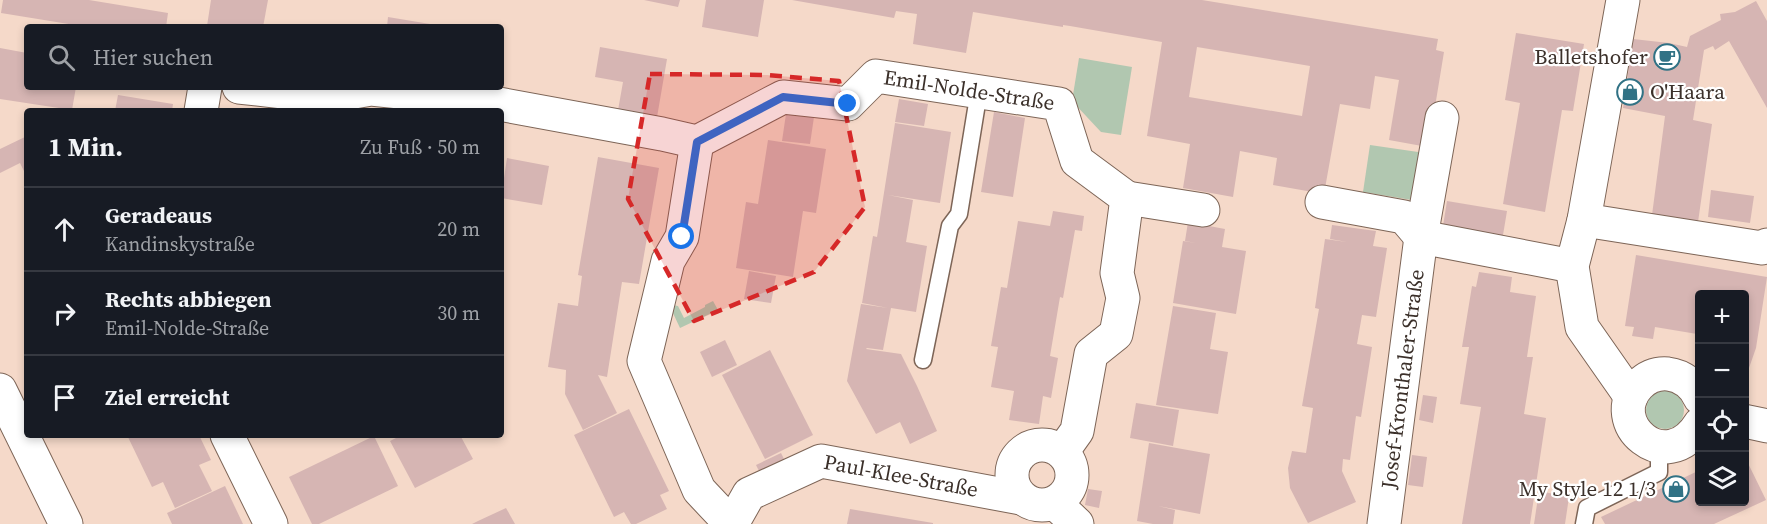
<!DOCTYPE html>
<html lang="de">
<meta charset="utf-8">
<style>
:root{--surface:#171b24;--page:#20242c;--text:#f1f3f6;--muted:#9ea1a6;--line:#363941}
body{margin:0;font-family:"Source Serif 4",serif;background:var(--page);color:var(--text)}
.controls{position:absolute;right:18px;bottom:18px;display:grid;overflow:hidden;border-radius:6px;box-shadow:0 3px 9px #0003}
.controls button{width:54px;height:54px;display:grid;place-items:center;padding:0;border:0;border-bottom:2px solid var(--line);background:var(--surface);color:var(--text);font:30px sans-serif}
.stop{position:absolute;width:18px;height:18px;margin:-14px;border:4px solid #1a73e8;border-radius:50%;background:#fff}
.stop.end{background:#1a73e8;border-color:#fff;box-shadow:0 2px 6px #0008}
.list{margin:0;padding:0;list-style:none}
h2{display:flex;justify-content:space-between;align-items:center;height:78px;margin:0;padding:0 24px;font-size:26px}
h2 small{font-size:20px;font-weight:400;color:var(--muted)}
.list li{display:grid;grid-template-columns:39px 1fr auto;gap:18px;align-items:center;box-sizing:border-box;height:84px;padding:0 24px;border-top:2px solid var(--line)}
.list b{display:block;font-size:22px;white-space:nowrap}
.list p{margin:0;font-size:20px;white-space:nowrap;color:var(--muted)}
.list em{font-size:20px;font-style:normal;color:var(--muted)}
.icon{flex:none;width:33px;height:33px;fill:none;stroke:currentColor;stroke-width:2;stroke-linecap:round;stroke-linejoin:round}
.map{position:relative;flex:none;width:1767px;height:524px;overflow:hidden}
.search{position:absolute;background:var(--surface);box-shadow:0 3px 9px #0003;left:24px;top:24px;width:480px;height:66px;display:flex;align-items:center;gap:15px;box-sizing:border-box;padding:0 21px;border-radius:6px;color:var(--muted);font-size:22px}
.panel{position:absolute;background:var(--surface);box-shadow:0 3px 9px #0003;left:24px;top:108px;width:480px;height:330px;border-radius:6px}
.map>svg:first-child{display:block}
.green{fill:#b1c7b0}
.building{fill:#d6b5b3;fill-rule:evenodd}
.lines{fill:none;stroke-linecap:round;stroke-linejoin:round}
.lane-casing{stroke:#7d6557;stroke-width:19}
.street-casing{stroke:#7d6557;stroke-width:35}
.lane{stroke:#fff;stroke-width:16}
.street{stroke:#fff;stroke-width:33}
.route{stroke:#1a73e8;stroke-width:8}
.marked{fill:#d62828;fill-opacity:0.2;stroke:#d62828;stroke-width:4.5;stroke-dasharray:12 8;stroke-linejoin:round}
.labels{text-anchor:middle;stroke-width:4.5;stroke-linejoin:round;paint-order:stroke}
.poi-label{font-size:21px;fill:#3b302a;stroke:#fff;text-anchor:end}
.street-label{font-size:21px;fill:#3b302a;stroke:#fff}
</style>
<div class="map">
<svg width="1767" height="524" viewBox="0 0 1767 524">
<rect width="100%" height="100%" fill="#f5d9c9"/>
<!-- green -->
<g class="green">
<polygon points="1079,58 1132,67 1121,135 1101,132 1072,101"/>
<polygon points="1370,145 1425,153 1418,201 1363,192"/>
<polygon points="713,301 718,310 680,328 672,311 673,305 678,306 684,318 705,307 705,305"/>
<circle cx="1665" cy="410" r="19"/>
</g>
<!-- building -->
<g class="building">
<polygon points="3,0 89,0 168,13 166,27 87,27 1,13"/>
<polygon points="211,0 268,0 263,27 207,26"/>
<polygon points="644,0 680,0 678,7"/>
<polygon points="706,0 764,0 758,37 702,27"/>
<path d="M792,0H1202L1438,39L1436,50L1444,52L1433,119L1422,146L1389,140L1399,80L1375,76L1370,109L1340,104L1324,194L1273,185L1277,158L1240,151L1233,197L1183,188L1190,144L1147,136L1162,42L1070,26L1063,25V27L973,12L966,53L913,44L917,14L896,11L894,18ZM1197,47L1310,66L1302,116L1189,97Z"/>
<polygon points="1756,1 1767,21 1767,108 1729,41 1715,50 1713,46 1704,50 1693,120 1712,124 1698,222 1652,215 1665,116 1623,108 1633,39 1669,43 1687,47 1690,36 1721,20 1720,14 1735,12"/>
<polygon points="388,17 442,26 441,27 387,27"/>
<polygon points="1516,33 1584,44 1573,111 1562,110 1545,212 1503,204 1520,103 1505,100"/>
<polygon points="600,47 667,59 656,123 617,116 623,82 595,77"/>
<polygon points="0,48 27,53 27,87 76,87 72,110 0,99"/>
<polygon points="118,95 173,104 172,111 115,111"/>
<polygon points="899,99 928,104 924,126 895,122"/>
<polygon points="994,112 1025,118 1013,197 981,192"/>
<polygon points="786,114 814,117 810,144 782,141"/>
<polygon points="895,123 951,132 940,203 888,195 913,200 906,242 927,246 916,312 891,308 883,350 867,348 866,349 901,354 917,386 937,431 910,444 900,422 876,434 847,381 861,304 888,308 862,303 873,236 877,237"/>
<polygon points="27,136 27,177 20,163 0,173 0,149"/>
<polygon points="768,140 826,149 816,213 803,211 793,277 736,268 746,202 758,204"/>
<polygon points="598,157 659,168 639,284 622,282 607,377 598,375 617,413 583,430 565,394 566,370 548,367 558,303 578,306 582,276 578,275"/>
<polygon points="507,158 549,166 542,205 501,198"/>
<polygon points="1711,190 1754,196 1750,223 1708,217"/>
<polygon points="1447,201 1507,211 1502,241 1442,232"/>
<polygon points="1053,211 1084,216 1082,231 1075,230 1063,298 1060,297 1050,356 1058,358 1051,398 1043,396 1039,424 1009,420 1014,391 991,387 998,347 991,346 1001,287 1007,288 1018,221 1050,226"/>
<polygon points="1188,222 1225,229 1222,247 1246,251 1236,314 1173,303 1183,241 1196,243 1185,241"/>
<polygon points="1332,225 1376,231 1373,246 1387,248 1376,317 1362,315 1357,344 1372,347 1361,417 1356,416 1350,460 1343,459 1342,471 1356,502 1308,523 1290,488 1288,468 1292,451 1306,453 1313,408 1302,406 1319,309 1315,308 1325,239 1347,242 1330,239"/>
<polygon points="1636,255 1767,277 1756,348 1749,368 1744,366 1744,294 1700,294 1700,347 1695,346 1697,334 1655,327 1653,339 1632,336 1634,327 1625,326"/>
<polygon points="749,271 776,276 771,303 744,299"/>
<polygon points="1479,272 1512,277 1510,292 1536,296 1527,357 1533,357 1524,414 1546,418 1530,524 1462,524 1481,407 1460,404 1469,347 1462,347 1472,286 1476,287"/>
<polygon points="1173,306 1216,313 1210,349 1228,352 1218,414 1156,405"/>
<polygon points="725,340 737,365 712,377 700,352"/>
<polygon points="770,350 813,435 765,459 722,375"/>
<polygon points="1423,395 1437,397 1433,423 1419,420"/>
<polygon points="1136,403 1179,410 1173,446 1130,438"/>
<polygon points="629,409 669,491 660,495 667,509 636,524 631,524 624,512 614,517 574,435"/>
<polygon points="127,435 199,435 211,460 199,465 212,491 175,508 163,482 152,487"/>
<polygon points="402,435 460,435 473,459 415,488 390,441"/>
<polygon points="374,436 398,486 319,524 312,524 289,477"/>
<polygon points="1149,443 1210,454 1200,514 1158,506 1175,510 1173,524 1153,524 1137,521"/>
<polygon points="781,453 787,465 762,477 756,465"/>
<polygon points="1412,455 1427,457 1423,487 1408,485"/>
<polygon points="1744,455 1766,500 1714,524 1605,524 1601,517 1700,470 1700,502 1744,502"/>
<polygon points="225,486 243,524 172,524 167,513"/>
<polygon points="1088,489 1102,491 1099,508 1085,505"/>
<polygon points="1539,491 1569,497 1565,524 1534,524"/>
<polygon points="506,508 515,524 472,524 478,521"/>
<polygon points="850,509 933,523 933,524 847,524"/>
</g>
<g class="lines">
<!-- lane casing -->
<g class="lane-casing">
<g id="lane">
<polyline points="923,360 950,226 959,214 979,91"/>
<polyline points="1584,524 1587,508 1659,472 1659,446"/>
</g>
</g>
<!-- street casing -->
<g class="street-casing">
<g id="street">
<polyline points="1623,0 1584,220 1572,266 1582,327 1631,397"/>
<path id="s1" d="M239,87L326,97L371,89L477,100L662,134L697,142L783,97L848,104L876,76L1059,104L1077,161L1127,198L1117,273L1123,298L1116,334L1091,354L1077,431L1062,452"/>
<polyline points="201,111 205,87"/>
<polyline points="697,142 682,237 668,261 644,361 699,490 731,524"/>
<polyline points="1127,198 1203,210"/>
<polyline points="1322,202 1404,217 1421,237 1572,266"/>
<polyline points="1584,220 1762,248 1767,245"/>
<polyline points="0,390 66,524"/>
<path d="M1700,398C1694,385 1683,376 1668,374C1657,373 1647,377 1639,385C1603,422 1666,479 1700,424"/>
<polyline points="1744,421 1767,426"/>
<polyline points="227,435 271,524"/>
<circle cx="1042" cy="475" r="30"/>
<polyline points="1055,503 1077,524"/>
<path id="s2" d="M732,524L749,494L821,461L1021,498"/>
<path id="s3" d="M1384,524L1421,237L1442,118"/>
</g>
</g>
<!-- lane -->
<use href="#lane" class="lane"/>
<!-- street -->
<use href="#street" class="street"/>
</g>
<g class="lines">
<!-- route -->
<polyline class="route" points="682,237 697,142 783,97 848,104"/>
</g>
<!-- marked area -->
<path class="marked" d="M650,74L767,75L839,81L865,207L814,272L694,321L628,199Z"/>
<!-- icons -->
<defs>
<g id="cafe-ring" transform="scale(1.35)"><circle r="9.5" fill="#fff" stroke="#317285" stroke-width="1.5"/><path d="M-5.5-4.5H6V0H3Q3 3.5 0 3.5H-2.5Q-5.5 3.5-5.5 0ZM3-3.2v2h1.7v-2ZM-6 4.5H4V6H-6Z" fill="#317285"/></g>
<g id="shop-ring" transform="scale(1.35)"><circle r="9.5" fill="#fff" stroke="#317285" stroke-width="1.5"/><path d="M-5-2.5h2.3a2.7 3.5 0 0 1 5.4 0H5L5.5 6h-11ZM-1.5-2.5h3a1.5 2.3 0 0 0-3 0Z" fill="#317285"/></g>
</defs>
<g fill-rule="evenodd">
<use href="#cafe-ring" x="1667" y="57"/>
<use href="#shop-ring" x="1630" y="92"/>
<use href="#shop-ring" x="1676" y="489"/>
</g>
<g class="labels">
<!-- poi labels -->
<g class="poi-label">
<text x="1648" y="64">Balletshofer</text>
<text x="1650" y="99" text-anchor="start">O'Haara</text>
<text x="1656" y="496">My Style 12 1/3</text>
</g>
<!-- street labels -->
<g class="street-label">
<text dy="7" stroke="none"><textPath href="#s1" startOffset="760">Emil-Nolde-Straße</textPath></text>
<text dy="7" stroke="none"><textPath href="#s3" startOffset="146">Josef-Kronthaler-Straße</textPath></text>
<text dy="7" stroke="none"><textPath href="#s2" startOffset="195">Paul-Klee-Straße</textPath></text>
</g>
</g>
</svg>
<div class="controls">
<button>+</button>
<button>−</button>
<button><svg class="icon" aria-label="locate" viewBox="0 0 24 24"><circle cx="12" cy="12" r="6"/><path d="M12 2v4M12 18v4M2 12h4M18 12h4"/></svg></button>
<button><svg class="icon" aria-label="layers" viewBox="0 0 24 24"><path d="M12 4l9 5-9 5-9-5zM3 14l9 5 9-5"/></svg></button>
</div>
<div class="stop" style="left:682px;top:237px"></div>
<div class="stop end" style="left:848px;top:104px"></div>
<div class="search"><svg class="icon" aria-label="search" viewBox="0 0 24 24"><circle cx="10" cy="10" r="6"/><path d="M15 15l6 6"/></svg>Hier suchen</div>
<section class="panel">
<h2>1 Min.<small>Zu Fuß · 50 m</small></h2>
<ul class="list">
<li><svg class="icon" aria-label="ahead" viewBox="0 0 24 24"><path d="M12 20V5M6 11l6-6 6 6"/></svg><div><b>Geradeaus</b><p>Kandinskystraße</p></div><em>20 m</em></li>
<li><svg class="icon" aria-label="right" viewBox="0 0 24 24"><path d="M7 20v-9h11M14 6l5 5-5 5"/></svg><div><b>Rechts abbiegen</b><p>Emil-Nolde-Straße</p></div><em>30 m</em></li>
<li><svg class="icon" aria-label="arrive" viewBox="0 0 24 24"><path d="M6 21V4h12l-3 4 3 4H6"/></svg><div><b>Ziel erreicht</b></div></li>
</ul>
</section>
</div>
